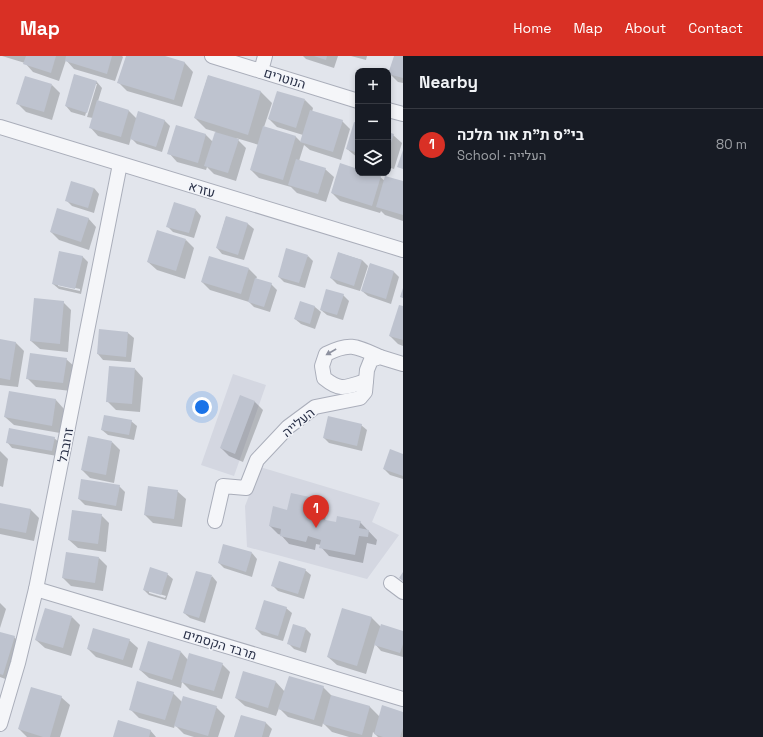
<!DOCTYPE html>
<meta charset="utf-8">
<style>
:root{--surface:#171b24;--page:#20242c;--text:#f1f3f6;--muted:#9ea1a6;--line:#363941;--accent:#d93025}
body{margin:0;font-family:"Space Grotesk",Heebo,sans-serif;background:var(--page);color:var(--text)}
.controls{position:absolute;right:12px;top:12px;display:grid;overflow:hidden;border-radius:8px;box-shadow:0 2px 6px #0003}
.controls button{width:36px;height:36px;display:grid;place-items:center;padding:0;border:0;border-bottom:1px solid var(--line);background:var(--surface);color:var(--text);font:20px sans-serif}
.you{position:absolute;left:202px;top:351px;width:14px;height:14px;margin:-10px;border:3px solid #fff;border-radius:50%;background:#1a73e8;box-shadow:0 0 0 6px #1a73e833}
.badge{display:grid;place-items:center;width:26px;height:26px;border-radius:50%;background:var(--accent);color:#fff;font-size:13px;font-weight:700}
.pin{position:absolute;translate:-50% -33px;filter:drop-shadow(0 1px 2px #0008)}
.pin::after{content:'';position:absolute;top:21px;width:14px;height:12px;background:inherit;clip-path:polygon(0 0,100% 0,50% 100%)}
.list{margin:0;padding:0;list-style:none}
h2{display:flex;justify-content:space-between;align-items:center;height:52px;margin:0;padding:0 16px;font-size:17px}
h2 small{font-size:13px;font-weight:400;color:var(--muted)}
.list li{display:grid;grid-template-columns:26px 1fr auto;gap:12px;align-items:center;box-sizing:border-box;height:72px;padding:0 16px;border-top:1px solid var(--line)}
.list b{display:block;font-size:15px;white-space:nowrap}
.list p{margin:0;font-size:13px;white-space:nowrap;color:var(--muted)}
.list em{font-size:13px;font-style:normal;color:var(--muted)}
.icon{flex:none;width:22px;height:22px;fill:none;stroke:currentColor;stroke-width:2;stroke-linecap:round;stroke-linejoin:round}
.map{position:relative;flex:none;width:403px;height:681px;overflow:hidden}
header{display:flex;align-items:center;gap:24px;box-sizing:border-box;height:56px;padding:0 20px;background:var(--accent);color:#fff}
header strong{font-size:19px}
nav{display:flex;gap:22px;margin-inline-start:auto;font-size:14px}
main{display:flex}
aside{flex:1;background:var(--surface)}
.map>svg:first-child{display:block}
.built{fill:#d4d7e1}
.shadow{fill:#0003;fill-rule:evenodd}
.building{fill:#bec3cf}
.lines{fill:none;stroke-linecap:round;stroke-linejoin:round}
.minor-casing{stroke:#aaaeba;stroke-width:16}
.minor{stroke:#f5f6f9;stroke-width:14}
.oneway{fill:#8e92a0}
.labels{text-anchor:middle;stroke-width:3;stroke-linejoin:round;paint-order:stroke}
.street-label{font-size:13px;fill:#282f46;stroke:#f2f4f9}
</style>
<header>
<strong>Map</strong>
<nav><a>Home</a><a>Map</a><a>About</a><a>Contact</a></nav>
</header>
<main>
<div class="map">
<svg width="403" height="681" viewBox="0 0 403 681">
<rect width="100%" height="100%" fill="#e2e5ec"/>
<!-- built -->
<g class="built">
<polygon points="233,318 266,329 234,420 201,409"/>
<polygon points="260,411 380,447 372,466 399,479 367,523 247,491 245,450"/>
</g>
<!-- shadow -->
<g class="shadow">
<polygon points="2,0 122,0 123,1 115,25 74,13 66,4 59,25 33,16 25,7"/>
<polygon points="127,0 161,0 185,7 193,16 182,51 127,35 118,26"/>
<polygon points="303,0 338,0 334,12 306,3"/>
<polygon points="351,0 367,0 366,4"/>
<polygon points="395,0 403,0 403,27 398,26 389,17"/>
<polygon points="75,19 97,26 102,32 98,45 129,55 137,63 164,64 170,70 162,96 137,88 131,82 129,89 98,80 90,71 93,62 87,61 97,28 95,28 85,60 71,56 66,50"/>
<polygon points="208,20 261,36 272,47 264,71 296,81 301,86 303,79 277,71 269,63 305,44 313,52 312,56 342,65 350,73 341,104 310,94 304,89 299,105 325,113 334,121 326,146 297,137 291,131 259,122 251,114 259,89 236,82 246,92 236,125 214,118 207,111 206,114 177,106 169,97 177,70 206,79 213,86 216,76 206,73 195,62"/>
<polygon points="52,29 60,37 52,64 26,56 17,47"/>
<polygon points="358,68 358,102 347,93"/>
<polygon points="388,77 393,79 402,87 394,113 388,111"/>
<polygon points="358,114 358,117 367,117 380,121 385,125 403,126 403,165 385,159 381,155 380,157 340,145 332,137"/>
<polygon points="94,132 99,138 94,157 72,150 66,144"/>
<polygon points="196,154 201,160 194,182 173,176 167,170"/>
<polygon points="226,161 248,168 254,173 244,204 222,198 217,192"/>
<polygon points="88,162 96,171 89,194 59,184 51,176"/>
<polygon points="186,184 194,192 185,223 157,214 148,206"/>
<polygon points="339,197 362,204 368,210 360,235 337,228 331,222"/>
<path d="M82,200L88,206L81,238L59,233L53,228ZM58,228L80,233V235L58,230Z"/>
<polygon points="308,200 313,205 305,232 284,226 279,221"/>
<polygon points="370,208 394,216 399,221 391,248 368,240 362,235"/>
<polygon points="249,213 257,221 256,223 271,228 277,234 270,256 254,251 249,246 210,234 202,226"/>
<polygon points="343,239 349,245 343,264 327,259 321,254"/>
<polygon points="63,246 71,254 68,296 40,293 31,285"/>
<polygon points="301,246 315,251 321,256 315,273 301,268 295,263"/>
<polygon points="403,251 403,290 398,288 390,280"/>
<polygon points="100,274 128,277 134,282 131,306 103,304 98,298"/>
<polygon points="0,284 16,287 24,295 18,331 0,329"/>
<polygon points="66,303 75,311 71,335 36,331 27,322"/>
<polygon points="135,313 143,322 140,356 116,354 107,345"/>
<polygon points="10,336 56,344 64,353 60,377 14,369 5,361"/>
<polygon points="254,345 263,354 243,406 229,400 221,392"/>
<polygon points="131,365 137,370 134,384 108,379 102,374"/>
<polygon points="361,369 367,374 362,395 329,387 324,382"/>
<polygon points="54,382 60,387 57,400 12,392 7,386"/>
<polygon points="112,386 120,394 114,427 90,422 82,414"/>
<polygon points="0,395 8,403 3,431 0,430"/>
<polygon points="403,399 403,423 390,419 384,413"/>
<polygon points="119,430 125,436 122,455 85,449 79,443"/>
<polygon points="177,435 186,443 182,471 153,467 145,459"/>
<polygon points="292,438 319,444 327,452 325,465 337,468 360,466 377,484 376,489 367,487 363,507 329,500 321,491 321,489 316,488 315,494 289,488 281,479 278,478 270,470 288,455"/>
<polygon points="0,448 31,454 39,462 34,485 0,478"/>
<polygon points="101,459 109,467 106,496 78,492 69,484"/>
<polygon points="252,497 257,503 252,521 224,512 219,507"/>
<polygon points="99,502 107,510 103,535 71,530 63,522"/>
<polygon points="305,514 311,519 304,543 278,535 272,529"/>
<path d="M167,518L173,523L166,544L149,539L144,534ZM149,535L166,540L165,542L149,537Z"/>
<polygon points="212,520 217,526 205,567 190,562 184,557"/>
<polygon points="0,547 6,553 0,572"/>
<polygon points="286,552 292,557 283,585 262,579 256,573"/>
<polygon points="343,553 372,562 381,571 403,576 403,601 381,595 375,588 366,618 337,609 328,601"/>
<polygon points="72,561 80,569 71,600 45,592 36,584"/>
<polygon points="306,573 311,578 306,597 294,593 288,587"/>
<polygon points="0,577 14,581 20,587 8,624 0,621"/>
<polygon points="129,584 138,592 132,612 96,601 88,593"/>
<polygon points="181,596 188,604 222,608 230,616 222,643 190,634 182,626 181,632 149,622 140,614"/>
<polygon points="276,626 285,636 323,631 332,640 370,651 380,661 403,657 403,681 378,681 373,676 372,681 349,681 332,676 323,667 322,671 288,661 279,652 276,660 245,650 236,642"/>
<polygon points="173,637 182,646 216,651 225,660 218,681 194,681 184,678 175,669 174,672 139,662 130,653"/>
<polygon points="61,641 70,649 60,681 27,681 19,673"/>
<polygon points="241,660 266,667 272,673 269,681 235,681"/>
<polygon points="150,674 156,681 114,681"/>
</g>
<!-- building -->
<g class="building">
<polygon points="26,0 56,0 51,17 23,8"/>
<polygon points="66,0 112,0 107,18 65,5"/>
<polygon points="126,0 165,0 185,6 174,44 117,27"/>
<polygon points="314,0 327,0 326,4"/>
<polygon points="394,0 403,0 403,22 388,18"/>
<polygon points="74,18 97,25 87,57 65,50"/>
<polygon points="208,19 261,35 248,79 194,62"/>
<polygon points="25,20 52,28 44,56 16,48"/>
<polygon points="277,35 305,43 296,72 268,63"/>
<polygon points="97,44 129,54 121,81 89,72"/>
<polygon points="310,54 343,64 333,96 300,86"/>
<polygon points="138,55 165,64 156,91 130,83"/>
<polygon points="354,66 358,67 358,97 346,93"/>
<polygon points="176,69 206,78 198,107 167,98"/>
<polygon points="263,70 296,80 283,124 250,114"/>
<polygon points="215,76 239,83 228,117 204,110"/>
<polygon points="388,76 394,78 388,96"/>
<polygon points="403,94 403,113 397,111"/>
<polygon points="296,103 326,112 318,138 288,129"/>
<polygon points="340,107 358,113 358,117 371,117 381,120 372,150 331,137"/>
<polygon points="385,120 403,125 403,159 376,151"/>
<polygon points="71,125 94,132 88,152 65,145"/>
<polygon points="174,146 196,153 189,177 166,171"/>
<polygon points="57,152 89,162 81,186 50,176"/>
<polygon points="226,160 248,167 238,199 216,192"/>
<polygon points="157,174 186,183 176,215 147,206"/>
<polygon points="286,192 308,199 299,227 278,221"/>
<polygon points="59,195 83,200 75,233 52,228"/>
<polygon points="338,196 362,204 354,230 330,222"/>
<polygon points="209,200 249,212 241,238 201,226"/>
<polygon points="370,207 394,215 386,243 361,235"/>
<polygon points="255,222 272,227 264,251 248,246"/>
<polygon points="403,232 403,242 400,241"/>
<polygon points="326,233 344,238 337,259 320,254"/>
<polygon points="34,242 64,245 60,288 30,285"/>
<polygon points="300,245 315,250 310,268 294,263"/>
<polygon points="399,249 403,250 403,284 389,280"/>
<polygon points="99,273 128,276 126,301 97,298"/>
<polygon points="0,283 16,286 10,324 0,322"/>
<polygon points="30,297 67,302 63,327 26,323"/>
<polygon points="109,310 135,312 132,348 106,346"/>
<polygon points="9,335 56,343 52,370 4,361"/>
<polygon points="240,339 255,345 235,398 220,392"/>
<polygon points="104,359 132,364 129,379 101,374"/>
<polygon points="328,360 362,368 357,390 323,382"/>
<polygon points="9,372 55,381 52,395 6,387"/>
<polygon points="88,380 112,385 106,419 81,414"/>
<polygon points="390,393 403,398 403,420 383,413"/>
<polygon points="81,423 120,429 116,450 78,443"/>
<polygon points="148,430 178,434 174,463 144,459"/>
<polygon points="291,437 319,443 315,462 336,466 337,460 361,465 359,472 369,474 368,481 359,480 355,499 319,492 321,484 308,480 306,486 280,480 281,473 269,470 273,450 287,454"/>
<polygon points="0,447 31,453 26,477 0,472"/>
<polygon points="72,454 102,458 98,488 68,484"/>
<polygon points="223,488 252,496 246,516 218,507"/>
<polygon points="66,496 99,501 95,527 62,522"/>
<polygon points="279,505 306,513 298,538 271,530"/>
<polygon points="150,511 168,517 161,539 143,534"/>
<polygon points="196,515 212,519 199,562 183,557"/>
<polygon points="403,516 403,525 399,522"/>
<polygon points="264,544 287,551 278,580 255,573"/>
<polygon points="45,552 72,560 63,592 35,584"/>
<polygon points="342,552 372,561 357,610 327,601"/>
<polygon points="293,568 306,572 300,592 287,588"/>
<polygon points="381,568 403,575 403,588 400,597 374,589"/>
<polygon points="93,572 130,583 123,604 87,593"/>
<polygon points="0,576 15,580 3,619 0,618"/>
<polygon points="148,585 181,595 172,624 139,614"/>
<polygon points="189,597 223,607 214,635 181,626"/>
<polygon points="243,615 276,625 268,652 235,642"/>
<polygon points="289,620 324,630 314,664 278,653"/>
<polygon points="137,625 174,636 165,664 129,654"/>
<polygon points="31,631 62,640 50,681 43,681 18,673"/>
<polygon points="331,639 370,650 362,679 323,668"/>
<polygon points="183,640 217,650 208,680 174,670"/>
<polygon points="382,649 403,656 403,672 400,681 383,681 374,678"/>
<polygon points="241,659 266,666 262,681 234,681"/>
<polygon points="118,664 151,674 149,681 113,681"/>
</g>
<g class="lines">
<!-- minor casing -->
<g class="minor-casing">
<g id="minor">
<polyline points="212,0 358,45"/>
<polyline points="261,15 265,0"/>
<polyline points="388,54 403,58"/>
<polyline points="0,71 403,194"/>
<path d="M366,325C346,331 341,336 324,322L322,310L326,298C350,286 356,290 380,301"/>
<polyline points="215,465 223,430 246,432 257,404 288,371 315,351 360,342 365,336 367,314 371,304 380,301 403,308"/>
<polyline points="391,527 403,536"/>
<polyline points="36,533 403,643"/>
<polyline points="0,668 18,607 36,533 120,108"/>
</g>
</g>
<!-- minor -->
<use href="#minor" class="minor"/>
</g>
<!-- one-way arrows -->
<defs><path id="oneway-solid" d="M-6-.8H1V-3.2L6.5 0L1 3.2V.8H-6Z"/></defs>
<use class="oneway" href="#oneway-solid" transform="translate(331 296) rotate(150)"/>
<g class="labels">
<!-- street labels -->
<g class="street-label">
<text transform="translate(285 22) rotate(17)" y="5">הנוטרים</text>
<text transform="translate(202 133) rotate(17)" y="5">עזרא</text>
<text transform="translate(298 366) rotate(-39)" y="5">העלייה</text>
<text transform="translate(65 389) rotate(-79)" y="5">זרובבל</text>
<text transform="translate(220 588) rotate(17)" y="5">מרבד הקסמים</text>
</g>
</g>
</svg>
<div class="controls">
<button>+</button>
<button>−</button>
<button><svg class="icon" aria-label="layers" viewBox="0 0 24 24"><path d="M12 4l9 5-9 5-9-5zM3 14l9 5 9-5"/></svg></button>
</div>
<div class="you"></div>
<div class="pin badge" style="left:316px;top:472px">1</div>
</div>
<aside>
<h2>Nearby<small></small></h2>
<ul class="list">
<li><span class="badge">1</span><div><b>בי&quot;ס ת&quot;ת אור מלכה</b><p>School · העלייה</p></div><em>80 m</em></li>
</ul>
</aside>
</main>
